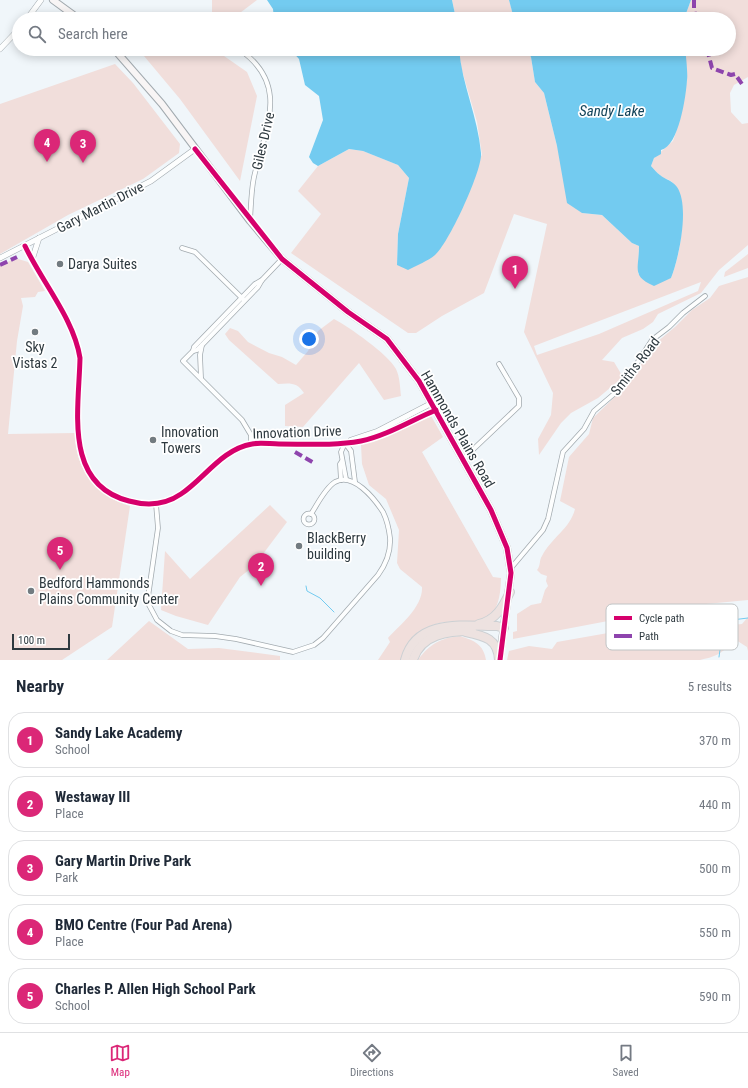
<!DOCTYPE html>
<style>
:root{--surface:#fff;--page:#f6f6f7;--text:#1f2937;--muted:#747a83;--line:#e0e1e3;--accent:#db2777}
body{margin:0;font-family:"Roboto Condensed",sans-serif;background:var(--page);color:var(--text)}
.scale{position:absolute;left:12px;bottom:10px;width:58px;box-sizing:border-box;padding-left:4px;border:2px solid #2e393f;border-top:0;font-size:11px;line-height:14px;white-space:nowrap;color:#2e393f;-webkit-text-stroke:3px #fff;paint-order:stroke}
.you{position:absolute;left:309px;top:339px;width:14px;height:14px;margin:-10px;border:3px solid #fff;border-radius:50%;background:#1a73e8;box-shadow:0 0 0 6px #1a73e833}
.badge{display:grid;place-items:center;width:26px;height:26px;border-radius:50%;background:var(--accent);color:#fff;font-size:13px;font-weight:700}
.pin{position:absolute;translate:-50% -33px;filter:drop-shadow(0 1px 2px #0008)}
.pin::after{content:'';position:absolute;top:21px;width:14px;height:12px;background:inherit;clip-path:polygon(0 0,100% 0,50% 100%)}
.list{margin:0;padding:0;list-style:none}
h2{display:flex;justify-content:space-between;align-items:center;height:52px;margin:0;padding:0 16px;font-size:17px}
h2 small{font-size:13px;font-weight:400;color:var(--muted)}
.list li{display:grid;grid-template-columns:26px 1fr auto;gap:12px;align-items:center;box-sizing:border-box;height:56px;margin:0 8px 8px;padding:0 8px;border:1px solid var(--line);border-radius:16px}
.list b{display:block;font-size:15px;white-space:nowrap}
.list p{margin:0;font-size:13px;white-space:nowrap;color:var(--muted)}
.list em{font-size:13px;font-style:normal;color:var(--muted)}
.icon{flex:none;width:22px;height:22px;fill:none;stroke:currentColor;stroke-width:2;stroke-linecap:round;stroke-linejoin:round}
.map{position:relative;flex:none;width:748px;height:660px;overflow:hidden}
.search{position:absolute;background:var(--surface);box-shadow:0 2px 10px #0003;left:12px;right:12px;top:12px;height:44px;display:flex;align-items:center;gap:10px;box-sizing:border-box;padding:0 14px;border-radius:22px;color:var(--muted);font-size:15px}
.sheet{height:372px;background:var(--surface)}
nav{display:flex;justify-content:space-around;align-items:center;box-sizing:border-box;height:56px;border-top:1px solid var(--line);background:var(--surface);font-size:11px;color:var(--muted)}
nav a{display:grid;justify-items:center;gap:2px}
nav .on{color:var(--accent)}
.map>svg:first-child{display:block}
.green{fill:#f1dedb;fill-rule:evenodd}
.water{fill:#73cbf0}
.lines{fill:none;stroke-linecap:round;stroke-linejoin:round}
.stream{stroke:#73cbf0;stroke-width:1}
.minor-casing{stroke:#a2aaaf;stroke-width:5.5}
.tertiary-casing{stroke:#a2aaaf;stroke-width:6}
.secondary-casing{stroke:#a2aaaf;stroke-width:8}
.motorway-casing{stroke:#ccd0d3;stroke-width:10}
.minor{stroke:#fdfefe;stroke-width:4}
.tertiary{stroke:#fdfefe;stroke-width:5}
.secondary{stroke:#f8f5f5;stroke-width:6}
.motorway{stroke:#ede2e0;stroke-width:8}
.quiet{stroke:#8e44ad;stroke-width:4;stroke-dasharray:8 4;stroke-linecap:butt}
.cycleway-casing{stroke:#fff;stroke-width:8}
.cycleway{stroke:#d6006c;stroke-width:5}
.poi-dot{fill:#727b80;stroke:#fff;stroke-width:1.5}
.labels{text-anchor:middle;stroke-width:3.5;stroke-linejoin:round;paint-order:stroke}
.street-label{font-size:14px;fill:#2e393f;stroke:#fff}
.poi-label{font-size:14px;fill:#2e393f;stroke:#fff;text-anchor:start}
.water-label{font-size:15px;font-style:italic;fill:#12445a;stroke:#fff}
.key{fill:#fff;stroke:#c0c4c5;stroke-width:1}
.key-label{font-size:11px;fill:#2e393f}
</style>
<div class="map">
<svg width="748" height="660" viewBox="0 0 748 660">
<rect width="100%" height="100%" fill="#f0f6fa"/>
<!-- green -->
<g class="green">
<polygon points="212,0 257,0 232,19 212,19"/>
<polygon points="452,0 509,0 514,19 456,19"/>
<path d="M691,0H748V77L734,85L730,93L731,112L742,124L748,123V245L719,270L701,293L658,314L653,322L643,329L622,338L602,360L614,362L623,377L598,398L571,413L561,423L539,455L538,439L551,415L553,393L524,332L547,224L514,214L484,293L442,316L416,333H408L291,253L321,214L298,191L318,166L349,149L363,151L398,165L409,178L398,234L397,265L482,155L477,122L461,67L459,49H526L531,57L535,82L544,93L557,146L582,213L602,215L632,243L639,246L638,274L671,278C681,253 689,206 673,183C670,179 663,179 660,175C657,173 654,169 651,166L654,158L673,141L676,132L687,80L685,49H729V19H684ZM701,282L698,291L599,334L537,355L534,346Z"/>
<polygon points="156,49 214,49 247,72 257,96 240,181 180,99 144,56"/>
<polygon points="115,64 133,83 180,144 179,153 143,179 68,215 0,254 0,104"/>
<polygon points="748,254 748,268 724,277 725,272"/>
<path d="M15,258L28,262L45,291L38,292L35,297L21,298L23,306L17,341L8,434L75,433C75,469 96,496 130,506L112,627L62,660H0V266Z"/>
<path d="M748,277V600L654,609L645,614L513,639V632L517,631V614L531,605L541,603L545,590L548,586L546,581L547,576L541,574L537,570C541,565 539,560 542,556C551,538 570,529 575,509L560,501L569,457L589,434L593,418L624,388L657,342L675,327L692,310L710,298L719,286Z"/>
<path d="M334,319C349,327 388,354 396,369C400,377 400,388 401,396L384,400L359,363L303,427L285,426V405L304,393C297,382 290,383 278,384L229,340L225,334L230,328L238,331L248,342L269,353L282,357L296,365L308,351L318,331Z"/>
<path d="M430,414L443,437L422,452L493,577L501,578C500,646 458,608 425,629C414,636 408,649 401,660H378L390,642L388,638C400,625 423,607 422,587L400,569L397,563L399,530L386,499L369,485L362,464L361,445L393,432Z"/>
<polygon points="270,505 287,522 254,566 240,577 208,625 176,616 161,610 165,551 190,579"/>
<path d="M711,617L708,635L711,643L724,639L731,644C721,654 714,657 700,660H507L509,651L529,646L552,649L557,642L642,627V638L655,635L656,646L659,645L667,625Z"/>
<polygon points="748,617 748,651 747,647 728,635 728,628 732,625 742,624"/>
<polygon points="149,621 188,649 219,648 280,656 280,660 107,660"/>
<path d="M460,636C475,641 483,644 486,660H418C429,644 441,638 460,636Z"/>
</g>
<!-- water -->
<g class="water">
<polygon points="267,0 452,0 456,19 274,19 273,9"/>
<polygon points="509,0 691,0 684,19 514,19"/>
<path d="M290,49H459C462,85 478,117 481,153C483,169 448,245 435,255C428,261 417,265 408,270L397,265L398,234L409,178L398,165L363,151L349,149L318,166L313,163L309,157L323,120L319,96L305,85L299,59Z"/>
<path d="M526,49H685C686,55 688,75 687,80C686,96 679,146 661,150V154L654,158L651,166C654,169 657,173 660,175C666,180 672,180 677,187C690,206 679,258 671,278L654,286C631,276 639,269 639,246L632,243L602,215L582,213L567,203L557,146L544,93L535,82L531,57Z"/>
</g>
<g class="lines">
<!-- stream -->
<g class="stream">
<polyline points="306,586 307,591 320,598 334,612"/>
<polyline points="719,657 724,621 748,618"/>
</g>
<!-- minor casing -->
<g class="minor-casing">
<g id="minor">
<path d="M239,49C291,85 265,128 254,177C251,191 251,207 250,221"/>
<polyline points="120,55 130,49"/>
<polyline points="182,248 195,252 243,299"/>
<polyline points="193,351 197,350 202,345 258,287 262,280"/>
<polyline points="201,378 200,355 202,345"/>
<polyline points="345,443 351,451 355,482"/>
<polyline points="345,443 341,452 346,479"/>
<polyline points="251,444 251,435 242,420 183,361 193,351 194,347 255,284 262,280 282,259"/>
<polyline points="463,459 519,406 519,398 499,364"/>
<polyline points="341,480 340,464 342,461"/>
<path d="M156,504L158,528L148,597L149,605L157,620L171,631L182,635L215,636L236,639L293,652L314,645L323,638L378,575C386,564 391,553 390,538C389,529 387,520 383,512C374,498 353,472 335,482C325,488 317,505 311,514"/>
<circle cx="309" cy="519" r="5.5"/>
<polyline points="511,568 543,530 548,519 563,452 584,429 594,411 621,388 652,340 669,327 683,313 705,296"/>
</g>
</g>
<!-- tertiary casing -->
<g class="tertiary-casing">
<g id="tertiary">
<polyline points="27,19 41,0"/>
<polyline points="0,49 19,29"/>
<path d="M25,246C42,282 74,319 80,358C79,409 63,484 129,501C147,506 165,505 181,494C204,479 222,449 252,444C260,442 270,444 279,444C306,444 334,446 361,441C386,436 412,420 436,410"/>
<polyline points="0,258 151,181 195,149"/>
<polyline points="32,260 39,238"/>
<polyline points="351,440 378,431 432,403"/>
</g>
</g>
<!-- secondary casing -->
<g class="secondary-casing">
<g id="secondary">
<polyline points="53,0 79,19"/>
<polyline points="114,49 162,104 250,221 282,259 348,312 387,339 419,381 491,510 507,548 511,573 500,656"/>
</g>
</g>
<!-- motorway casing -->
<g class="motorway-casing">
<g id="motorway">
<path d="M479,624C496,620 503,607 510,592"/>
<path d="M466,632C485,636 498,639 499,660"/>
<path d="M405,660C416,618 464,626 497,626L504,628"/>
<path d="M413,660C421,634 448,631 472,631"/>
</g>
</g>
<!-- minor -->
<use href="#minor" class="minor"/>
<!-- tertiary -->
<use href="#tertiary" class="tertiary"/>
<!-- secondary -->
<use href="#secondary" class="secondary"/>
<!-- motorway -->
<use href="#motorway" class="motorway"/>
<!-- quiet -->
<g class="quiet">
<polyline points="694,0 694,9 696,19"/>
<polyline points="707,49 712,68 731,75 735,74 742,84"/>
<polyline points="0,265 17,257"/>
<polyline points="295,452 314,463"/>
</g>
<!-- cycleway casing -->
<g class="cycleway-casing">
<g id="cycleway">
<polyline points="195,149 282,259 348,312 387,339 419,381 491,510 507,548 511,573 500,660"/>
<path d="M25,246C42,282 74,319 80,358C79,409 63,484 129,501C147,506 165,505 181,494C204,479 222,449 252,444C260,442 270,444 279,444C306,444 334,446 361,441C386,436 412,420 436,410"/>
</g>
</g>
<!-- cycleway -->
<use href="#cycleway" class="cycleway"/>
</g>
<!-- markers -->
<g class="poi-dot">
<circle cx="60" cy="264" r="4"/>
<circle cx="35" cy="332" r="4"/>
<circle cx="153" cy="440" r="4"/>
<circle cx="299" cy="546" r="4"/>
<circle cx="31" cy="591" r="4"/>
</g>
<g class="labels">
<!-- street labels -->
<g class="street-label">
<text transform="translate(263 141) rotate(-77)" y="5">Giles Drive</text>
<text transform="translate(100 207) rotate(-27)" y="5">Gary Martin Drive</text>
<text transform="translate(635 366) rotate(-52)" y="5">Smiths Road</text>
<text transform="translate(458 429) rotate(60)" y="5">Hammonds Plains Road</text>
<text transform="translate(297 432) rotate(-2)" y="5">Innovation Drive</text>
</g>
<!-- poi labels -->
<g class="poi-label">
<text x="68" y="269">Darya Suites</text>
<text x="35" y="352" text-anchor="middle">Sky<tspan x="35" dy="16">Vistas 2</tspan></text>
<text x="161" y="437">Innovation<tspan x="161" dy="16">Towers</tspan></text>
<text x="307" y="543">BlackBerry<tspan x="307" dy="16">building</tspan></text>
<text x="39" y="588">Bedford Hammonds<tspan x="39" dy="16">Plains Community Center</tspan></text>
</g>
<!-- water labels -->
<g class="water-label">
<text x="612" y="116">Sandy Lake</text>
</g>
</g>
<!-- legend -->
<rect x="606" y="604" width="132" height="46" rx="6" class="key"/>
<rect x="614" y="616" width="18" height="4" fill="#d6006c"/>
<rect x="614" y="634" width="18" height="4" fill="#8e44ad"/>
<g class="key-label">
<text x="639" y="622">Cycle path</text>
<text x="639" y="640">Path</text>
</g>
</svg>
<div class="scale">100 m</div>
<div class="you"></div>
<div class="pin badge" style="left:515px;top:289px">1</div>
<div class="pin badge" style="left:261px;top:586px">2</div>
<div class="pin badge" style="left:83px;top:163px">3</div>
<div class="pin badge" style="left:47px;top:162px">4</div>
<div class="pin badge" style="left:60px;top:570px">5</div>
<div class="search"><svg class="icon" aria-label="search" viewBox="0 0 24 24"><circle cx="10" cy="10" r="6"/><path d="M15 15l6 6"/></svg>Search here</div>
</div>
<section class="sheet">
<h2>Nearby<small>5 results</small></h2>
<ul class="list">
<li><span class="badge">1</span><div><b>Sandy Lake Academy</b><p>School</p></div><em>370 m</em></li>
<li><span class="badge">2</span><div><b>Westaway III</b><p>Place</p></div><em>440 m</em></li>
<li><span class="badge">3</span><div><b>Gary Martin Drive Park</b><p>Park</p></div><em>500 m</em></li>
<li><span class="badge">4</span><div><b>BMO Centre (Four Pad Arena)</b><p>Place</p></div><em>550 m</em></li>
<li><span class="badge">5</span><div><b>Charles P. Allen High School Park</b><p>School</p></div><em>590 m</em></li>
</ul>
</section>
<nav>
<a class="on"><svg class="icon" aria-label="map" viewBox="0 0 24 24"><path d="M3 6l6-2 6 2 6-2v14l-6 2-6-2-6 2zM9 4v14M15 6v14"/></svg>Map</a>
<a><svg class="icon" aria-label="directions" viewBox="0 0 24 24"><path d="M12 3l9 9-9 9-9-9zM9 14v-3h6M13 9l2 2-2 2"/></svg>Directions</a>
<a><svg class="icon" aria-label="saved" viewBox="0 0 24 24"><path d="M7 4h10v16l-5-4-5 4z"/></svg>Saved</a>
</nav>
